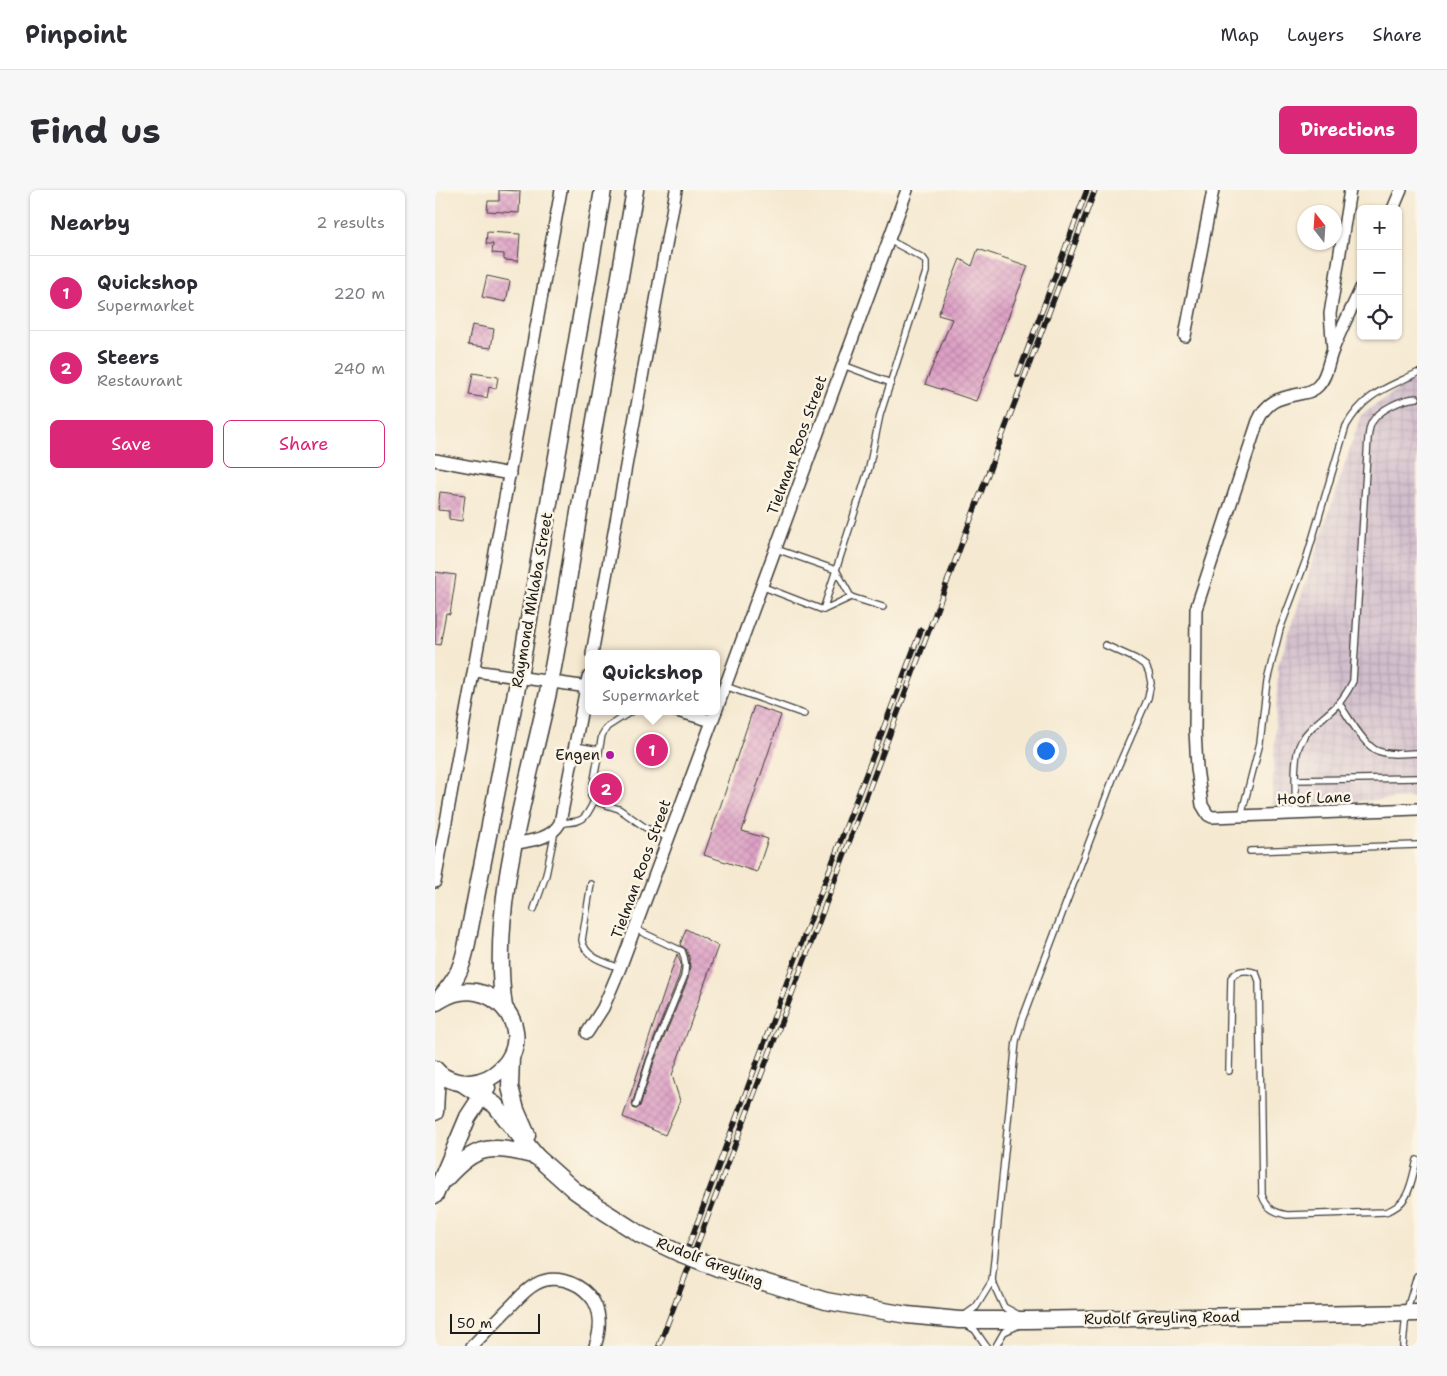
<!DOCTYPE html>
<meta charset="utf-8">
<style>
:root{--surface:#fff;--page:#f7f7f7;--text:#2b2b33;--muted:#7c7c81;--line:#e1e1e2;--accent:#db2777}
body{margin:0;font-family:"Shantell Sans",sans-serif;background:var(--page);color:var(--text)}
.controls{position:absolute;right:15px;top:15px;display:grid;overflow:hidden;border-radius:8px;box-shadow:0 1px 4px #0004}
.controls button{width:45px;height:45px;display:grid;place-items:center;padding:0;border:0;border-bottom:1px solid var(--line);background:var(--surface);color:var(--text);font:25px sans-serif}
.compass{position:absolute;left:862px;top:15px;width:45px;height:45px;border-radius:50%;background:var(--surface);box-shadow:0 1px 4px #0004;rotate:343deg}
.scale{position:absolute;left:15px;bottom:12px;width:90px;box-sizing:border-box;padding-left:5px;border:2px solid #1c1c1c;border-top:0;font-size:14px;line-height:18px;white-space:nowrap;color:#1c1c1c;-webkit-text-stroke:4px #fcf5e5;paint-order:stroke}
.you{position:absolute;left:610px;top:560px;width:18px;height:18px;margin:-12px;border:4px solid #fff;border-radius:50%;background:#1a73e8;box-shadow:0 0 0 8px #1a73e833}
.badge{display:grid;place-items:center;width:32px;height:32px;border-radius:50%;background:var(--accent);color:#fff;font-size:16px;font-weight:700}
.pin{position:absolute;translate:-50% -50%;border:2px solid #fff;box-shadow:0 1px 5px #0006}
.popup{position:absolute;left:150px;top:460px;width:135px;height:65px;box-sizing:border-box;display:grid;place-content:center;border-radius:8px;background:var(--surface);filter:drop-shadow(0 1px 4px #0005);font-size:16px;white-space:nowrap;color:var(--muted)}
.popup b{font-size:19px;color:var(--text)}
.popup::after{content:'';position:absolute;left:50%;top:100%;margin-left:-10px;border:10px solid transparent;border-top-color:var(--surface)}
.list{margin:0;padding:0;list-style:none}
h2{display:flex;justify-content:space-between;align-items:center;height:65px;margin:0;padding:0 20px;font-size:21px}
h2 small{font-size:16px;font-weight:400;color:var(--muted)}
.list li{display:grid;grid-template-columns:32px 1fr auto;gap:15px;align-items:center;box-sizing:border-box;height:75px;padding:0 20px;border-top:1px solid var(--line)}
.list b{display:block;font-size:19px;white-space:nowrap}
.list p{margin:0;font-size:16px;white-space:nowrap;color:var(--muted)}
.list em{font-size:16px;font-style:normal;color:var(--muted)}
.actions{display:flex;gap:10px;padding:15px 20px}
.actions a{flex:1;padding:11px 0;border:1px solid var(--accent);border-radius:8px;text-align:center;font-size:18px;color:var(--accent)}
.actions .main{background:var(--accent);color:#fff}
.icon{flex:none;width:28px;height:28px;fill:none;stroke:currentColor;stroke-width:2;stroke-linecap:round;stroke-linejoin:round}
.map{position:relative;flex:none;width:982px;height:1156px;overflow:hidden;border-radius:8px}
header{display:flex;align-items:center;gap:30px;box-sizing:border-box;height:70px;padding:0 25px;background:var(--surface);border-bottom:1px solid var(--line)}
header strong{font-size:24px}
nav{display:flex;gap:28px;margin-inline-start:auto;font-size:18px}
.intro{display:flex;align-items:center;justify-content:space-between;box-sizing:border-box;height:120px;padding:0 30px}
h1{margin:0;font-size:35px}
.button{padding:12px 22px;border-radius:8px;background:var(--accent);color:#fff;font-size:18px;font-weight:700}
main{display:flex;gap:30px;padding:0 30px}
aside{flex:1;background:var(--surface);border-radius:8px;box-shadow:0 1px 4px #0004}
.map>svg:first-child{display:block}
.industrial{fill:url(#industrial-grid)}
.building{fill:url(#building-cross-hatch)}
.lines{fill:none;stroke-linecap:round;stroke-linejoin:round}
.service-casing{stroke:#3d3b37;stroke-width:8}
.minor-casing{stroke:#3d3b37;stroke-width:14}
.primary-casing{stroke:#3d3b37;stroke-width:19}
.service{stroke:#fff;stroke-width:5.5}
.minor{stroke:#fff;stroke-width:11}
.primary{stroke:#fff;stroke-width:16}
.rail-casing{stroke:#1c1c1c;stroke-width:5.5}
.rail{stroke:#fcf5e5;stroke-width:4;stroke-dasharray:11;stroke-linecap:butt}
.primary-bridge-casing{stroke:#3d3b37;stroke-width:19;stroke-linecap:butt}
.primary-bridge{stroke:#fff;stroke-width:16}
.poi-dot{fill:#b5179e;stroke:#fcf5e5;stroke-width:2}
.labels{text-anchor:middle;stroke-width:5;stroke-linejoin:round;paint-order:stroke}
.street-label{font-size:15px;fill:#1c1c1c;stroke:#fcf5e5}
.poi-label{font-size:15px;fill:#1c1c1c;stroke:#fcf5e5;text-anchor:end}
</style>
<header>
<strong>Pinpoint</strong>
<nav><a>Map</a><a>Layers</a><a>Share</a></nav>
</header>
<div class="intro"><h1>Find us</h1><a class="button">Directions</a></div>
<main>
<aside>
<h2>Nearby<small>2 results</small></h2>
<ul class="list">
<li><span class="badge">1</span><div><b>Quickshop</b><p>Supermarket</p></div><em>220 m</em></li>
<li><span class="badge">2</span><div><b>Steers</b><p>Restaurant</p></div><em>240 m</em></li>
</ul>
<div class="actions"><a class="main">Save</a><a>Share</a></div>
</aside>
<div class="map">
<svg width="982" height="1156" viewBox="0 0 982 1156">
<defs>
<pattern id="industrial-grid" width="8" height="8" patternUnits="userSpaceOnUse" patternTransform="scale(1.25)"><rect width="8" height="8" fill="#d1bdcc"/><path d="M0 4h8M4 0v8" fill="none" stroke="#b3a2af"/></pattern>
<pattern id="building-cross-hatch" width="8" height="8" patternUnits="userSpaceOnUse" patternTransform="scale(1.25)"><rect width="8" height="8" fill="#dda0c5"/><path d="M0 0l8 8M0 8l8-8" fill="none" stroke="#bd89a9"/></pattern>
</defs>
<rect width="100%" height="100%" fill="#fcf5e5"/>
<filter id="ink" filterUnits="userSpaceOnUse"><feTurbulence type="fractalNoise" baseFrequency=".02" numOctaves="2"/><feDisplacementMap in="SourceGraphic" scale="10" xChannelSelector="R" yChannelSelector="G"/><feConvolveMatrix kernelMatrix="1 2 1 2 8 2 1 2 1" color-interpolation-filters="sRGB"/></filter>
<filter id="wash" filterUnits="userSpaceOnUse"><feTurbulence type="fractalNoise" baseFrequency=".0096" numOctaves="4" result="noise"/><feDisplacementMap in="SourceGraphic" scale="20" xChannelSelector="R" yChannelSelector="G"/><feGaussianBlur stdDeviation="1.12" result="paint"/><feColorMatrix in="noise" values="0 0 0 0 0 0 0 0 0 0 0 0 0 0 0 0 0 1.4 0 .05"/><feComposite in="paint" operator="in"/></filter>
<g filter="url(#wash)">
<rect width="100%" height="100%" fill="#f5e9d1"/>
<!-- industrial -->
<polygon class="industrial" points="977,190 982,190 982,608 837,615 843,477 926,225"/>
<g id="blocks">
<!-- building -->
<g class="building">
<polygon points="64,0 85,1 84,23 52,21 53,11 64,11"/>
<polygon points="52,42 85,44 83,71 69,70 69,64 57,63 58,54 51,54"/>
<polygon points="543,59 593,76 541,211 490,194 517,129 503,125 525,69 537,76"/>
<polygon points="52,86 75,91 71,112 47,107"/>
<polygon points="37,135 59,139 56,158 33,155"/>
<polygon points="38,183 63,187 61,199 54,197 52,208 34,205"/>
<polygon points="5,302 30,305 27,331 14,329 14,321 3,320"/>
<polygon points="0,382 21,385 15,424 11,423 5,455 0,454"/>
<polygon points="319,516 346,525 307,641 333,649 322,682 269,665"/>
<polygon points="251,739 283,756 237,885 245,911 230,945 188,927 242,764 246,774 244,786 211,869 197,914 199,919 202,919 205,916 219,872 253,789 255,777 254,767 251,759 245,755"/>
</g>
</g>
</g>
<g filter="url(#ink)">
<use href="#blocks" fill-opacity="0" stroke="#3d3b37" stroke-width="1"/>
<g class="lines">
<!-- service casing -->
<g class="service-casing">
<g id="service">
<polyline points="408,175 456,193"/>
<polyline points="341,359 401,380 416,407"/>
<polyline points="326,396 388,420 416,407 448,417"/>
<polyline points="388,420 434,278 445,225 491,82 491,72 488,68 454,50"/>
<polyline points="290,496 369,524"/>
<path d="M904,513C912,525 930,557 943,561C955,566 970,563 982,563"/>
<polyline points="197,521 172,537 167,545 156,606 159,611 184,619 211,638 234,648"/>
<polyline points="140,556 164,560"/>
<polyline points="861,590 982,588"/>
<path d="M861,624C861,606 857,567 866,552C874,536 892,526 904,513C910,506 914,499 918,491L933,248C934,243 934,237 937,232C945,219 967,209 982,208"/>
<path d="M806,626L825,553L832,491L845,439L871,370L911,236C930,203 950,199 982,183"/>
<path d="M125,633C147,632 150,631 159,611"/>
<polyline points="815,661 982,655"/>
<path d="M156,694L147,750C150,768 170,772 185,778"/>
<polyline points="99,719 111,685 120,641"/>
<path d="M200,739L247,761C251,771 251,777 249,787L215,870L201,915"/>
<path d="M794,881L796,788C802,780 812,779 821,783L824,791L827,1005C832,1019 839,1022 852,1025L950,1022C975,1015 976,992 982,970"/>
<polyline points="557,1091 569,1117 584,1125"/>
<polyline points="530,1125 541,1117 557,1091 581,851 587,830 679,586 713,508 716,493 714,483 711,476 701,469 670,455"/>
<polyline points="532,1135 540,1140 551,1156"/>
<polyline points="561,1156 569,1142 582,1136"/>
<polyline points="968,1156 971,1123 982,1086"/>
</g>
</g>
<!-- minor casing -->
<g class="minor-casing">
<g id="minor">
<polyline points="958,19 966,0"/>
<path d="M926,98C917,118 907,137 899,157C893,170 893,186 883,196C879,200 874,202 869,203C847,208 833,208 823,231L761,419L760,540L762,578L767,615L773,625L777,627L982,619"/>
<polyline points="750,146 778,0"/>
<polyline points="898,160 895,124 915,0"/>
<polyline points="0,270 75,284"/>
<polyline points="157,464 241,0"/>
<polyline points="40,481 153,497"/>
<polyline points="242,521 277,531"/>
<polyline points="281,521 472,0"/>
<path d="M78,654C96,650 115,650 125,633L153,487"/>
<polyline points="0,692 126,0"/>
<polyline points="152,843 168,818 185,778 281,521"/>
<path d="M37,1156C50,1143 62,1130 75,1117C83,1109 91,1099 101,1094C118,1084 141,1091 154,1105C167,1119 166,1139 160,1156"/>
</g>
</g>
<!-- primary casing -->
<g class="primary-casing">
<g id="primary">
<path d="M2,812C19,791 25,785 31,758L84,487L168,0"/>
<path d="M69,817C54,712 94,595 115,493C126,438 134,383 143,328C162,219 181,109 200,0"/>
<polyline points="76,866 75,897 81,920 92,945"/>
<path d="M0,879C8,889 22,893 35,893C47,892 57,888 66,879C106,842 56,778 5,810"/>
<polyline points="27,893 60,915 101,966 139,1000 170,1022 206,1045 244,1063"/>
<polyline points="0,922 2,882"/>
<path d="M10,989C43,953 56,955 101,966"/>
<polyline points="0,1005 33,927 52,898"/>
<polyline points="283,1078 391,1111 472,1125 524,1130 593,1130 982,1123"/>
</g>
</g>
<!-- service -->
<use href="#service" class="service"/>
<!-- minor -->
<use href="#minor" class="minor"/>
<!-- primary -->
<use href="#primary" class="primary"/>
<!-- rail casing -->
<g class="rail-casing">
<g id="rail">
<polyline points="583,185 652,0"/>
<polyline points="254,1055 362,765 486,440"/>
<polyline points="224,1156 660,0"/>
</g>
</g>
<!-- rail -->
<use href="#rail" class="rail"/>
<!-- primary-bridge casing -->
<g class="primary-bridge-casing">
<polyline id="primary-bridge" points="244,1063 283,1078"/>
</g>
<!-- primary-bridge -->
<use href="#primary-bridge" class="primary-bridge"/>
</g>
</g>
<!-- markers -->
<circle class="poi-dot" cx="175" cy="565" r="5"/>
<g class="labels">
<!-- street labels -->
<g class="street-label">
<text transform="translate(362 255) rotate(-70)" y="5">Tielman Roos Street</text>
<text transform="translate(97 410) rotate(-80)" y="5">Raymond Mhlaba Street</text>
<text transform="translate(879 608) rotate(-2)" y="5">Hoof Lane</text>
<text transform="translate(206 679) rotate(-70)" y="5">Tielman Roos Street</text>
<text transform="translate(275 1072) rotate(21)" y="5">Rudolf Greyling</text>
<text transform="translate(727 1128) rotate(-1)" y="5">Rudolf Greyling Road</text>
</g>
<!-- poi labels -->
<g class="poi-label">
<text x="165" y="570">Engen</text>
</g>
</g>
</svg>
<div class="controls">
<button>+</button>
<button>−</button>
<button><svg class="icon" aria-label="locate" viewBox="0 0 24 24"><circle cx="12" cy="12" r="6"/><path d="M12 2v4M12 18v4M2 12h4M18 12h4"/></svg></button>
</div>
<svg class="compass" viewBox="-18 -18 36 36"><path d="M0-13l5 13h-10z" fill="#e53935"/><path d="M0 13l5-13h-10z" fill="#7c7c81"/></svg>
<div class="scale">50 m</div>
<div class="you"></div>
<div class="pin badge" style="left:217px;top:560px">1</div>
<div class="popup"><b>Quickshop</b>Supermarket</div>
<div class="pin badge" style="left:171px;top:599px">2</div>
</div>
</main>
